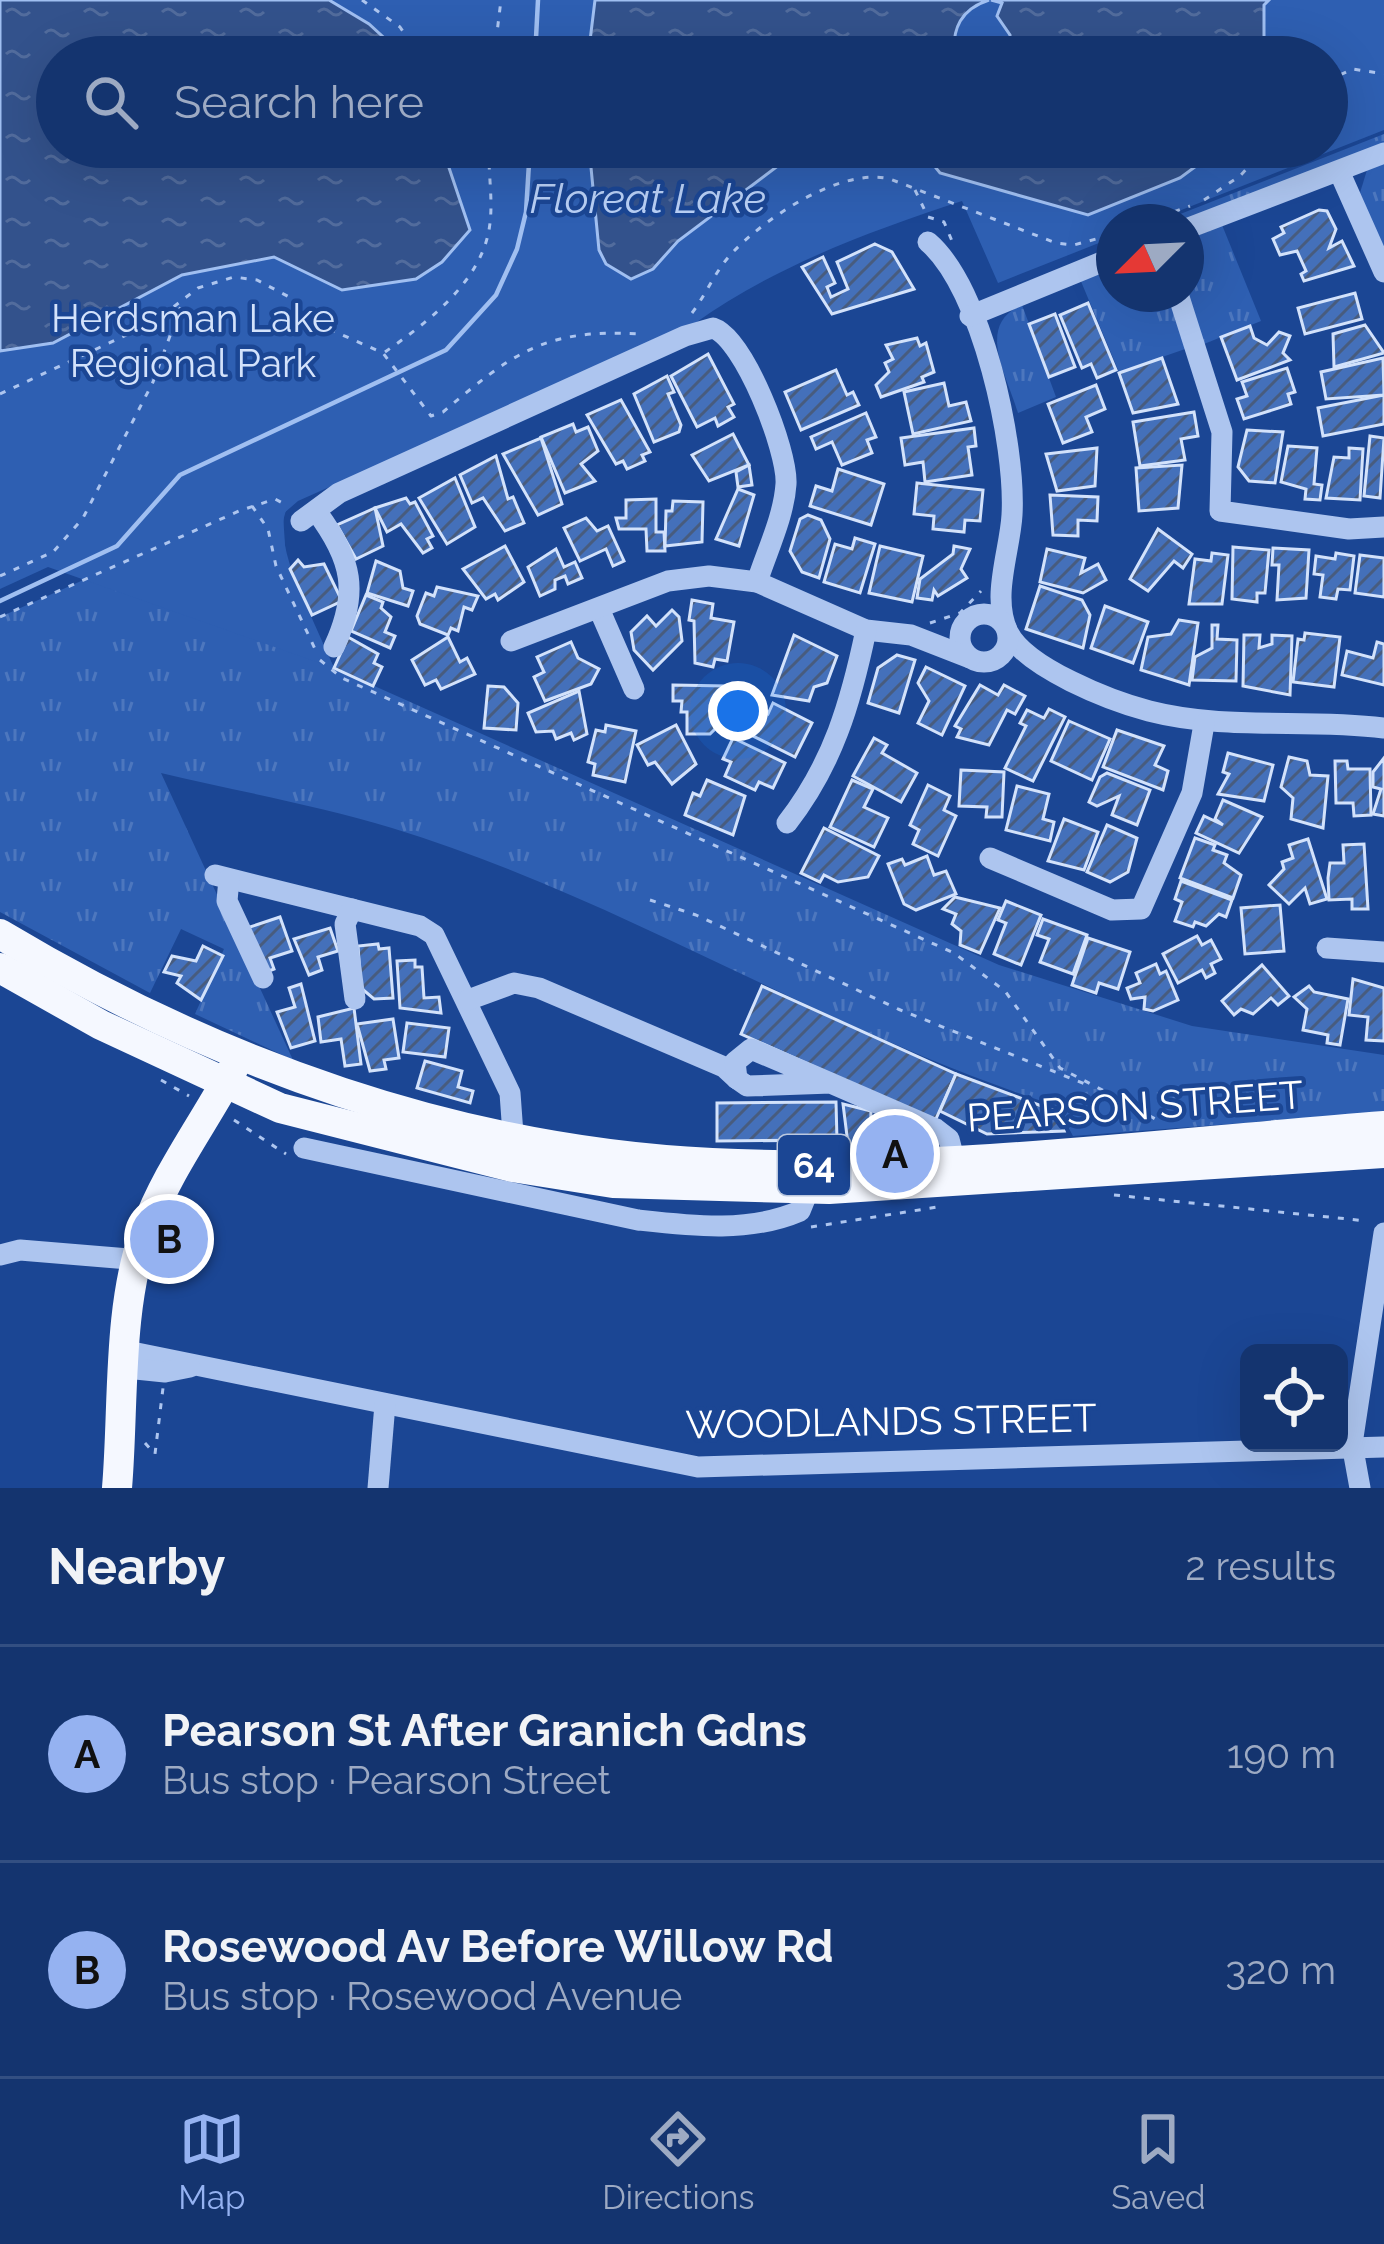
<!DOCTYPE html>
<meta charset="utf-8">
<style>
:root{--surface:#14346f;--page:#213f77;--text:#f1f3f6;--muted:#9daac3;--line:#334f82;--accent:#95b2f1}
body{margin:0;font-family:Raleway,sans-serif;background:var(--page);color:var(--text)}
.controls{position:absolute;right:36px;bottom:36px;display:grid;overflow:hidden;border-radius:18px;box-shadow:0 12px 48px #0002}
.controls button{width:108px;height:108px;display:grid;place-items:center;padding:0;border:0;border-bottom:3px solid var(--line);background:var(--surface);color:var(--text);font:60px sans-serif}
.compass{position:absolute;left:1096px;top:204px;width:108px;height:108px;border-radius:50%;background:var(--surface);box-shadow:0 12px 48px #0002;rotate:246deg}
.you{position:absolute;left:738px;top:711px;width:42px;height:42px;margin:-30px;border:9px solid #fff;border-radius:50%;background:#1a73e8;box-shadow:0 0 0 18px #1a73e833}
.badge{display:grid;place-items:center;width:78px;height:78px;border-radius:50%;background:var(--accent);color:#111;font-size:39px;font-weight:700}
.pin{position:absolute;translate:-50% -50%;border:6px solid #fff;box-shadow:0 3px 12px #0006}
.list{margin:0;padding:0;list-style:none}
h2{display:flex;justify-content:space-between;align-items:center;height:156px;margin:0;padding:0 48px;font-size:51px}
h2 small{font-size:39px;font-weight:400;color:var(--muted)}
.list li{display:grid;grid-template-columns:78px 1fr auto;gap:36px;align-items:center;box-sizing:border-box;height:216px;padding:0 48px;border-top:3px solid var(--line)}
.list b{display:block;font-size:45px;white-space:nowrap}
.list p{margin:0;font-size:39px;white-space:nowrap;color:var(--muted)}
.list em{font-size:39px;font-style:normal;color:var(--muted)}
.icon{flex:none;width:66px;height:66px;fill:none;stroke:currentColor;stroke-width:2;stroke-linecap:round;stroke-linejoin:round}
.map{position:relative;flex:none;width:1384px;height:1488px;overflow:hidden}
.search{position:absolute;background:var(--surface);box-shadow:0 12px 48px #0002;left:36px;right:36px;top:36px;height:132px;display:flex;align-items:center;gap:30px;box-sizing:border-box;padding:0 42px;border-radius:66px;color:var(--muted);font-size:45px}
.sheet{height:588px;background:var(--surface)}
nav{display:flex;justify-content:space-around;align-items:center;box-sizing:border-box;height:168px;border-top:3px solid var(--line);background:var(--surface);font-size:33px;color:var(--muted)}
nav a{display:grid;justify-items:center;gap:6px}
nav .on{color:var(--accent)}
.map>svg:first-child{display:block}
.grass{fill:url(#grass-tufts)}
.green{fill:#2e5fb2;fill-rule:evenodd}
.water{fill:url(#water-ripples);stroke:#a0bff1;stroke-width:3}
.lines{fill:none;stroke-linecap:round;stroke-linejoin:round}
.stream{stroke:#a0bff1;stroke-width:4.5}
.building{fill:url(#building-hatch);stroke:#d3e2fb;stroke-width:3}
.path{stroke:#adc5ef;stroke-width:3;stroke-dasharray:6 9;stroke-linecap:butt}
.minor{stroke:#adc5ef;stroke-width:21}
.major{stroke:#f5f8ff;stroke-width:30}
.labels{text-anchor:middle;stroke-width:9;stroke-linejoin:round;paint-order:stroke}
.shield{fill:#1b4694;stroke:#bbc8df;stroke-width:3}
.shield-label{font-size:36px;font-weight:bold;fill:#fff}
.park-label{font-size:39px;fill:#d3e2fb;stroke:#1b4694}
.street-label{font-size:39px;fill:#fff;stroke:#1b4694}
.water-label{font-size:42px;font-style:italic;fill:#b9d0f6;stroke:#1b4694}
</style>
<div class="map">
<svg width="1384" height="1488" viewBox="0 0 1384 1488">
<defs>
<pattern id="grass-tufts" width="24" height="20" patternUnits="userSpaceOnUse" patternTransform="scale(3)"><rect width="24" height="20" fill="#2e5fb2"/><path d="M3 7l-1-3M5 7V3M7 7l1-3M15 17l-1-3M17 17v-4M19 17l1-3" fill="none" stroke="#4d77be"/></pattern>
<pattern id="water-ripples" width="26" height="14" patternUnits="userSpaceOnUse" patternTransform="scale(3)"><rect width="26" height="14" fill="#33528c"/><path d="M2 4q2-2 4 0t4 0M15 11q2-2 4 0t4 0" fill="none" stroke="#526c9d"/></pattern>
<pattern id="building-hatch" width="6" height="6" patternUnits="userSpaceOnUse" patternTransform="scale(3)"><rect width="6" height="6" fill="#4470ba"/><path d="M-1 1l2-2M0 6l6-6M5 7l2-2" fill="none" stroke="#485c7e"/></pattern>
</defs>
<rect width="100%" height="100%" fill="#1b4694"/>
<!-- grass -->
<g class="grass">
<polygon points="1384,134 1384,143 1181,222 1160,222"/>
<polygon points="1384,161 1384,252 1360,193 1367,170"/>
<polygon points="1222,225 1261,321 1204,344 1186,294 1186,241"/>
<polygon points="1114,266 1114,294 1168,294 1188,348 1119,372 1080,279"/>
<path d="M1022,305L1056,397L1018,413C1007,375 975,325 1022,305Z"/>
<path d="M288,507C267,540 319,632 334,668L999,965L1192,1026L1384,1055V1112L1073,1136L1057,1106C828,1033 622,898 392,828C316,805 237,791 161,773L293,1060L195,1014L224,949L181,929L150,993L0,912V617L239,511Z"/>
</g>
<!-- green -->
<path class="green" d="M0,0H1384V130L1151,222H1114V237L998,283L962,201C870,231 773,267 694,324L298,501L283,514L286,560L334,668L48,567L0,589ZM57,57H1327V147H57Z"/>
<!-- water -->
<g class="water">
<polygon points="0,0 329,0 369,24 405,57 57,57 57,147 442,147 470,230 442,262 416,279 342,290 274,257 182,275 53,343 0,351"/>
<path d="M595,0H989C961,9 952,28 954,57H588Z"/>
<polygon points="991,0 1269,0 1264,5 1264,57 1010,57 1010,35 997,16 1002,3"/>
<polygon points="589,147 803,147 678,241 653,269 631,279 606,264 599,250"/>
<polygon points="919,147 1222,147 1180,178 1088,215 940,173"/>
</g>
<g class="lines">
<!-- stream -->
<g class="stream">
<polyline points="535,57 538,0"/>
<polyline points="0,601 117,546 180,475 446,350 496,295 517,249 526,212 530,147"/>
</g>
</g>
<!-- building -->
<g class="building">
<polygon points="1319,210 1327,211 1336,229 1329,248 1342,241 1354,266 1304,281 1301,274 1306,271 1297,251 1280,255 1273,239 1284,233 1281,227"/>
<polygon points="875,244 892,252 914,289 832,314 802,267 823,257 835,283 827,287 831,297 848,289 837,262"/>
<polygon points="1355,293 1362,319 1305,334 1298,308"/>
<polygon points="1088,303 1116,370 1097,378 1091,364 1082,368 1060,315"/>
<polygon points="1055,314 1075,367 1049,377 1029,324"/>
<polygon points="1365,325 1384,353 1334,367 1333,334"/>
<polygon points="1250,326 1254,338 1267,345 1279,332 1290,336 1283,353 1290,360 1237,380 1221,337"/>
<polygon points="917,338 920,346 926,343 934,372 922,377 924,382 881,397 876,385 889,372 885,363 893,359 886,345"/>
<polygon points="708,354 734,404 728,407 734,417 718,426 715,418 697,427 671,376"/>
<polygon points="1162,358 1178,404 1133,413 1119,373"/>
<polygon points="1383,358 1384,395 1326,399 1321,372"/>
<polygon points="1287,368 1295,392 1288,394 1291,404 1244,419 1237,399 1247,396 1242,382"/>
<polygon points="836,370 847,395 853,392 859,405 801,430 785,392"/>
<polygon points="667,376 674,392 668,394 681,425 679,432 654,442 634,394"/>
<polygon points="944,383 949,406 966,402 971,421 913,434 904,392"/>
<polygon points="1096,385 1105,409 1086,417 1092,432 1063,443 1048,404"/>
<polygon points="1384,395 1384,424 1323,436 1318,408"/>
<polygon points="621,400 650,452 642,455 645,461 627,469 623,461 616,464 587,415"/>
<polygon points="1194,412 1198,436 1181,439 1185,460 1140,466 1133,422"/>
<polygon points="866,413 876,437 867,440 872,453 842,465 832,442 816,449 811,437"/>
<polygon points="573,424 576,432 588,427 598,451 581,464 595,481 565,493 541,437"/>
<polygon points="974,428 976,446 968,447 972,475 925,482 923,462 905,465 901,438"/>
<polygon points="1247,430 1283,432 1275,483 1249,481 1238,467"/>
<polygon points="733,434 749,465 709,481 692,455"/>
<polygon points="1370,436 1384,438 1380,498 1364,496"/>
<polygon points="541,438 562,504 538,515 503,454"/>
<polygon points="1288,446 1317,448 1314,484 1322,485 1320,500 1305,499 1306,489 1281,482"/>
<polygon points="1097,448 1095,486 1057,491 1046,454"/>
<polygon points="1349,448 1363,449 1360,500 1326,498 1334,457 1349,458"/>
<polygon points="496,456 508,499 513,497 524,523 505,531 483,498 472,503 460,475"/>
<polygon points="749,465 752,485 738,487 736,472"/>
<polygon points="1182,465 1178,508 1139,511 1136,468"/>
<polygon points="838,469 884,484 871,525 810,506 816,486 832,491"/>
<polygon points="455,478 475,527 447,544 419,498"/>
<polygon points="917,483 983,490 980,521 965,520 964,532 933,529 934,516 914,514"/>
<polygon points="738,489 754,495 739,546 716,539"/>
<polygon points="1050,495 1098,497 1097,521 1078,520 1078,536 1053,535"/>
<polygon points="406,498 410,504 415,502 433,536 427,539 432,548 423,553 401,524 387,532 375,508"/>
<polygon points="656,499 656,532 664,532 665,551 647,551 646,529 619,529 616,518 626,518 626,500"/>
<polygon points="673,501 703,502 702,542 665,546 666,511 672,511"/>
<polygon points="375,508 383,546 356,559 337,525"/>
<polygon points="808,515 821,520 830,539 819,578 802,572 790,551 800,519"/>
<polygon points="586,518 597,531 608,526 624,561 613,566 606,549 580,561 564,528"/>
<polygon points="1158,529 1192,554 1183,568 1174,561 1148,591 1130,579"/>
<polygon points="855,538 875,544 860,593 824,582 835,544 852,549"/>
<polygon points="505,546 524,582 498,600 495,594 486,599 463,569"/>
<polygon points="880,546 923,556 912,602 869,593"/>
<polygon points="954,546 970,549 961,569 967,578 938,596 934,590 932,600 917,598 920,579 953,554"/>
<polygon points="1233,547 1269,550 1265,593 1257,593 1257,602 1232,599"/>
<polygon points="1273,548 1309,550 1306,598 1277,600 1279,565 1272,565"/>
<polygon points="556,549 564,567 575,562 582,578 568,584 565,576 555,580 555,589 540,596 528,567"/>
<polygon points="1047,549 1085,558 1081,573 1098,564 1106,580 1083,593 1040,582"/>
<polygon points="1212,553 1228,555 1222,604 1189,604 1195,559 1211,561"/>
<polygon points="1336,553 1354,556 1350,590 1338,589 1336,599 1320,597 1323,575 1314,574 1316,556 1335,559"/>
<polygon points="1360,555 1384,558 1384,597 1355,593"/>
<polygon points="298,560 304,567 324,564 342,601 312,615 290,569"/>
<polygon points="376,561 400,571 403,588 413,591 408,606 367,593"/>
<polygon points="1040,586 1082,600 1090,615 1083,648 1026,629"/>
<polygon points="437,587 478,596 472,610 464,607 458,631 451,628 448,635 420,624 417,616 426,593 434,596"/>
<polygon points="366,595 383,602 381,608 391,617 385,632 395,636 390,648 351,631"/>
<polygon points="692,600 713,604 711,618 734,622 727,661 715,659 713,667 695,663 694,621 689,620"/>
<polygon points="1105,606 1148,622 1133,663 1091,648"/>
<polygon points="672,610 679,617 682,641 653,670 634,650 631,632 647,616 656,626"/>
<polygon points="1179,620 1198,623 1189,685 1141,670 1148,637 1171,634"/>
<polygon points="1212,625 1218,625 1217,639 1237,640 1236,681 1192,680 1195,657 1212,648"/>
<polygon points="1305,633 1340,637 1334,687 1293,682 1298,639 1304,640"/>
<polygon points="794,635 837,656 827,683 814,687 809,701 772,695"/>
<polygon points="1244,635 1260,635 1259,648 1272,644 1272,635 1292,636 1290,695 1243,686"/>
<polygon points="348,637 378,654 374,663 382,667 373,686 334,668"/>
<polygon points="448,637 460,662 467,658 475,674 441,689 436,680 425,685 412,660"/>
<polygon points="571,642 578,658 599,669 591,684 545,701 534,677 544,672 537,657"/>
<polygon points="1377,642 1384,644 1384,685 1342,675 1347,651 1373,658"/>
<polygon points="897,655 915,660 899,713 868,703 878,668"/>
<polygon points="926,667 965,686 942,735 918,723 929,701 918,683"/>
<polygon points="673,685 726,686 726,697 716,697 715,729 710,734 687,734 687,712 681,712 682,701 673,701"/>
<polygon points="980,685 998,695 1004,685 1025,696 1015,714 1007,710 989,745 957,737 961,729 955,726"/>
<polygon points="488,686 504,687 518,703 516,730 484,728"/>
<polygon points="579,691 587,734 574,740 571,733 556,739 553,731 536,732 528,713"/>
<polygon points="773,703 812,723 795,757 743,731 754,707 768,714"/>
<polygon points="1049,709 1065,717 1033,781 1005,768 1026,726 1020,723 1027,710 1044,718"/>
<polygon points="1069,721 1110,739 1092,780 1051,761"/>
<polygon points="606,725 636,731 625,782 593,775 595,764 588,762 596,730 605,732"/>
<polygon points="676,725 696,764 672,784 655,762 648,765 637,745"/>
<polygon points="1117,730 1164,746 1155,765 1168,771 1163,790 1103,767"/>
<polygon points="733,738 785,763 773,788 759,782 755,790 725,776 731,762 723,759"/>
<polygon points="874,738 887,745 882,753 917,773 901,802 853,776"/>
<polygon points="1228,753 1273,765 1264,801 1218,794 1229,774 1223,772"/>
<polygon points="1289,757 1307,761 1310,775 1328,776 1323,828 1291,819 1293,798 1281,787"/>
<polygon points="1384,758 1384,816 1373,814 1381,789 1373,787 1373,772"/>
<polygon points="1335,761 1347,761 1348,769 1370,769 1371,815 1354,816 1353,803 1336,803"/>
<polygon points="961,770 1004,772 1002,817 986,817 987,807 959,806"/>
<polygon points="1107,773 1150,790 1137,825 1112,815 1119,796 1097,806 1089,802 1100,777"/>
<polygon points="707,780 745,796 733,835 685,815 693,793 700,796"/>
<polygon points="852,780 873,789 864,807 888,818 874,847 830,827"/>
<polygon points="928,785 950,796 944,810 956,816 938,856 913,844 919,830 910,825"/>
<polygon points="1017,786 1049,794 1043,819 1054,822 1050,841 1006,830"/>
<polygon points="1223,800 1262,817 1239,853 1196,833 1204,816 1223,825 1215,819"/>
<polygon points="1064,819 1098,832 1084,870 1048,861"/>
<polygon points="1107,825 1137,838 1128,872 1110,882 1087,872"/>
<polygon points="824,828 879,856 868,877 838,882 824,875 820,882 801,873"/>
<polygon points="1195,838 1215,845 1213,850 1227,855 1224,863 1241,875 1233,898 1180,878"/>
<polygon points="1308,839 1327,899 1310,904 1305,888 1289,904 1269,885 1284,869 1282,862 1293,858 1289,845"/>
<polygon points="1364,844 1368,909 1352,909 1352,899 1329,900 1328,878 1330,863 1344,863 1343,845"/>
<polygon points="927,856 934,875 946,871 956,894 916,910 904,904 888,864 902,859 905,865"/>
<polygon points="1181,881 1232,900 1226,917 1219,914 1206,926 1195,922 1193,927 1175,921 1182,902 1175,899"/>
<polygon points="955,897 1000,908 980,953 960,945 961,931 952,924 956,914 943,909"/>
<polygon points="1006,901 1041,915 1021,965 994,954 1006,923 998,920"/>
<polygon points="1280,905 1284,951 1245,954 1241,908"/>
<polygon points="280,917 292,951 270,958 274,969 266,972 247,928"/>
<polygon points="1043,919 1087,935 1073,974 1040,962 1049,939 1037,935"/>
<polygon points="330,928 338,951 318,957 322,970 309,975 294,939"/>
<polygon points="1197,936 1202,945 1211,940 1221,959 1211,964 1215,973 1206,978 1202,970 1178,983 1163,954"/>
<polygon points="1088,938 1130,952 1118,989 1099,983 1096,993 1072,985"/>
<polygon points="378,944 379,949 389,948 393,998 374,999 361,988 358,946"/>
<polygon points="203,946 223,956 201,1000 177,983 181,976 164,972 172,956 196,961"/>
<polygon points="415,960 415,967 422,967 424,998 439,997 441,1013 400,1008 397,961"/>
<polygon points="1156,964 1160,974 1166,971 1178,1000 1153,1011 1144,1009 1145,997 1131,999 1127,988 1140,983 1136,973"/>
<polygon points="1262,965 1289,996 1278,1005 1271,998 1253,1014 1241,1009 1234,1015 1222,1001"/>
<polygon points="1353,979 1384,988 1384,1041 1366,1040 1368,1017 1349,1015"/>
<polygon points="301,984 315,1041 291,1048 277,1012 295,1007 289,988"/>
<polygon points="762,986 956,1074 935,1121 741,1034"/>
<polygon points="1309,986 1314,992 1348,999 1340,1045 1327,1043 1328,1035 1303,1030 1307,1009 1294,997"/>
<polygon points="354,1008 361,1064 345,1066 341,1039 321,1042 318,1017"/>
<polygon points="393,1019 399,1058 384,1060 386,1069 370,1071 357,1024"/>
<polygon points="407,1023 449,1028 445,1057 403,1052"/>
<polygon points="425,1061 462,1071 458,1087 473,1091 470,1103 417,1088"/>
<polygon points="956,1074 1055,1111 1064,1131 987,1134 940,1111"/>
<polygon points="836,1102 837,1140 717,1141 717,1103"/>
<polygon points="843,1104 871,1111 870,1144 848,1144"/>
<polygon points="902,1124 922,1133 918,1144 898,1135"/>
</g>
<g class="lines">
<!-- path -->
<g class="path">
<polyline points="362,0 400,27 420,57"/>
<polyline points="494,57 501,0"/>
<polyline points="1327,81 1353,69 1384,74"/>
<polyline points="478,147 487,161"/>
<polyline points="915,190 928,217 944,222 952,241"/>
<polyline points="1204,200 1240,176 1267,147"/>
<polyline points="1146,222 1190,206"/>
<path d="M692,313C707,293 716,269 734,251C767,217 841,167 890,179L1056,243L1074,245L1114,234"/>
<path d="M385,352C428,322 484,280 490,223C493,198 488,172 489,147"/>
<path d="M0,394L154,322L198,288L234,277L257,280L295,300L320,325L383,353L431,416L443,412C512,354 544,328 640,334"/>
<polyline points="252,506 268,529 276,566 316,651"/>
<polyline points="0,576 53,552 83,518 153,382 181,306"/>
<polyline points="0,617 239,511 275,499 288,506"/>
<polyline points="930,623 960,613 981,591"/>
<polyline points="320,660 342,678 954,953 1005,991 1060,1068 1108,1093"/>
<polyline points="650,900 696,915 898,1009 1090,1086"/>
<polyline points="161,1080 189,1096"/>
<polyline points="1110,1094 1159,1121"/>
<polyline points="234,1120 286,1154"/>
<polyline points="1114,1195 1367,1221"/>
<polyline points="811,1227 944,1206"/>
<polyline points="145,1443 155,1454 163,1388"/>
</g>
<!-- minor -->
<g class="minor">
<polyline points="1339,171 1384,272"/>
<polyline points="1186,229 1384,153"/>
<path d="M928,242C982,288 1016,445 1012,515C1010,551 991,597 1008,632C1026,668 1111,701 1149,711C1227,731 1305,718 1384,728"/>
<polyline points="1178,294 1222,432 1220,511 1349,529 1384,527"/>
<polyline points="970,316 1114,257"/>
<path d="M316,511C353,560 359,593 334,647"/>
<path d="M301,521L339,493L685,336L713,328C744,338 788,451 786,484C784,516 767,551 757,582"/>
<polyline points="600,611 634,689"/>
<circle cx="984" cy="638" r="24"/>
<polyline points="511,641 668,581 709,576 757,582 866,630 911,635 970,658"/>
<path d="M787,823C833,764 851,702 866,630"/>
<polyline points="990,858 1112,910 1141,909 1192,793 1204,724"/>
<polyline points="215,875 420,926 434,935 510,1093 514,1148"/>
<polyline points="229,879 227,901 263,978"/>
<polyline points="352,909 345,924 355,999"/>
<polyline points="1327,948 1384,952"/>
<polyline points="468,1000 514,983 539,988 724,1067 737,1079"/>
<path d="M831,1083L747,1086L737,1079L735,1062L751,1049C813,1075 874,1102 936,1129L949,1139L954,1159"/>
<path d="M304,1148L638,1220C692,1226 749,1233 800,1211L809,1189"/>
<polyline points="0,1255 20,1250 153,1261"/>
<polyline points="127,1351 698,1467 1384,1447"/>
<polyline points="126,1368 165,1372 190,1367"/>
<polyline points="378,1488 385,1404"/>
<polyline points="1360,1488 1352,1444 1384,1233"/>
</g>
<!-- major -->
<g class="major">
<path d="M0,934C215,1063 459,1151 712,1163C935,1174 1162,1143 1384,1126"/>
<polyline points="0,968 101,1025 280,1108 512,1167 613,1183 829,1189 1384,1153"/>
<path d="M117,1488C124,1406 117,1309 145,1231C166,1173 204,1123 233,1069"/>
</g>
</g>
<g class="labels">
<!-- shield labels -->
<rect class="shield" x="778" y="1135" width="72" height="60" rx="9"/>
<g class="shield-label">
<text x="814" y="1178">64</text>
</g>
<!-- park labels -->
<g class="park-label">
<text x="193" y="332">Herdsman Lake<tspan x="193" dy="45">Regional Park</tspan></text>
</g>
<!-- street labels -->
<g class="street-label">
<text transform="translate(1135 1106) rotate(-4)" y="14">PEARSON STREET</text>
<text transform="translate(891 1421) rotate(-1)" y="14">WOODLANDS STREET</text>
</g>
<!-- water labels -->
<g class="water-label">
<text x="648" y="213">Floreat Lake</text>
</g>
</g>
</svg>
<div class="controls">
<button><svg class="icon" aria-label="locate" viewBox="0 0 24 24"><circle cx="12" cy="12" r="6"/><path d="M12 2v4M12 18v4M2 12h4M18 12h4"/></svg></button>
</div>
<svg class="compass" viewBox="-18 -18 36 36"><path d="M0-13l5 13h-10z" fill="#e53935"/><path d="M0 13l5-13h-10z" fill="#9daac3"/></svg>
<div class="you"></div>
<div class="pin badge" style="left:895px;top:1154px">A</div>
<div class="pin badge" style="left:169px;top:1239px">B</div>
<div class="search"><svg class="icon" aria-label="search" viewBox="0 0 24 24"><circle cx="10" cy="10" r="6"/><path d="M15 15l6 6"/></svg>Search here</div>
</div>
<section class="sheet">
<h2>Nearby<small>2 results</small></h2>
<ul class="list">
<li><span class="badge">A</span><div><b>Pearson St After Granich Gdns</b><p>Bus stop · Pearson Street</p></div><em>190 m</em></li>
<li><span class="badge">B</span><div><b>Rosewood Av Before Willow Rd</b><p>Bus stop · Rosewood Avenue</p></div><em>320 m</em></li>
</ul>
</section>
<nav>
<a class="on"><svg class="icon" aria-label="map" viewBox="0 0 24 24"><path d="M3 6l6-2 6 2 6-2v14l-6 2-6-2-6 2zM9 4v14M15 6v14"/></svg>Map</a>
<a><svg class="icon" aria-label="directions" viewBox="0 0 24 24"><path d="M12 3l9 9-9 9-9-9zM9 14v-3h6M13 9l2 2-2 2"/></svg>Directions</a>
<a><svg class="icon" aria-label="saved" viewBox="0 0 24 24"><path d="M7 4h10v16l-5-4-5 4z"/></svg>Saved</a>
</nav>
